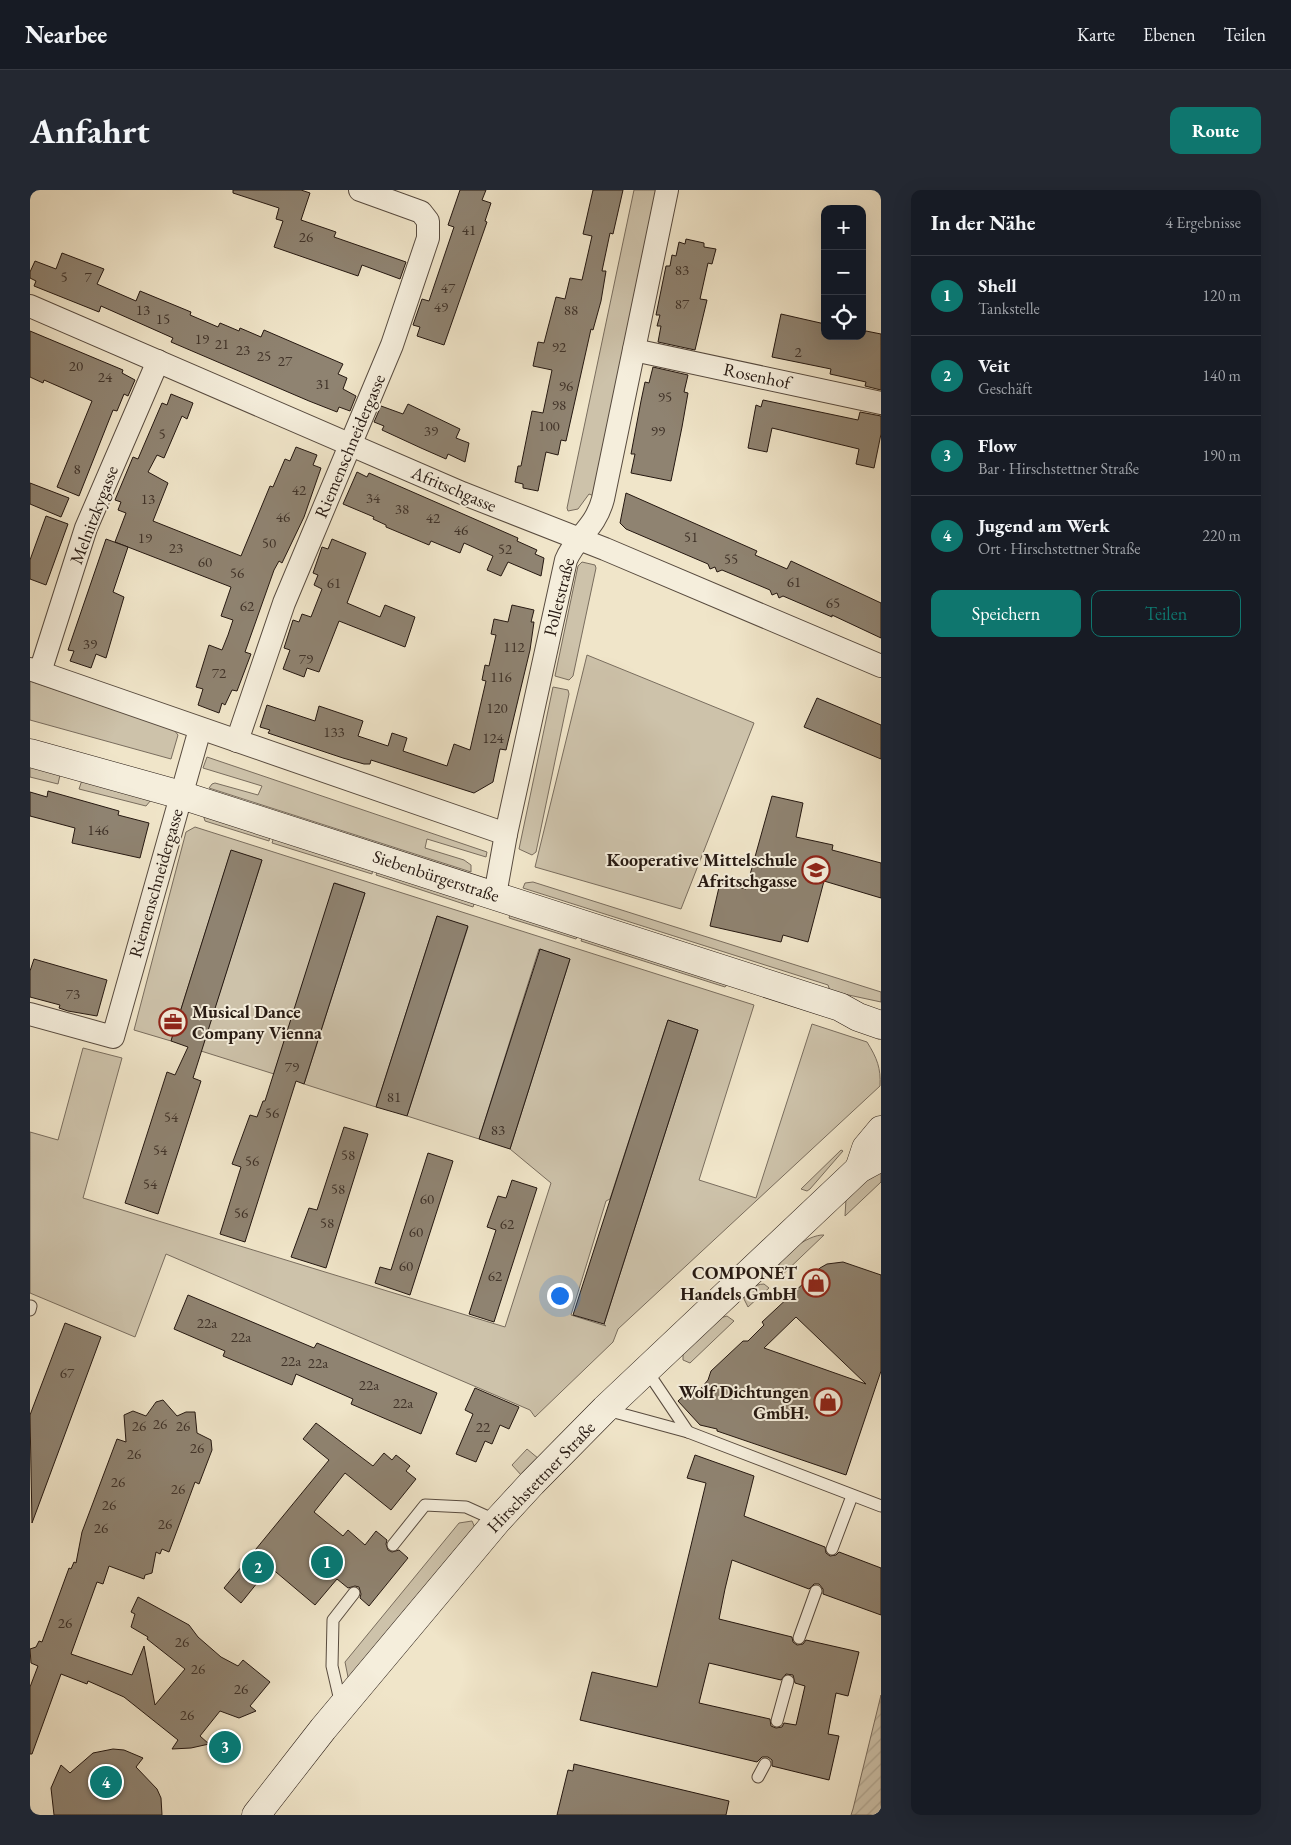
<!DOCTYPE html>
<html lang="de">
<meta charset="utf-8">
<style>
:root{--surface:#171b24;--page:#242831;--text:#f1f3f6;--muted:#9ea1a6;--line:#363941;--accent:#0f766e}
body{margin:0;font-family:"EB Garamond",serif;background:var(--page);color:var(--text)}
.controls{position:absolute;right:15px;top:15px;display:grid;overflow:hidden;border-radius:10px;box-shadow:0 5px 20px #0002}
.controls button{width:45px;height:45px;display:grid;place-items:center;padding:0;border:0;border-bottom:1px solid var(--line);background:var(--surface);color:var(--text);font:25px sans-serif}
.you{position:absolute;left:529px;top:1105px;width:18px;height:18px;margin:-12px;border:4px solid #fff;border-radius:50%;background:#1a73e8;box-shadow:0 0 0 8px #1a73e833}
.badge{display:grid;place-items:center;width:32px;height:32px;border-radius:50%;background:var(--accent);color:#fff;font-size:16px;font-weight:700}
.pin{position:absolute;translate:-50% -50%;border:2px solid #fff;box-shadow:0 1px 5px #0006}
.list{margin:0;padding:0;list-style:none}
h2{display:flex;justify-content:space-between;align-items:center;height:65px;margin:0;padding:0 20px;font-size:21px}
h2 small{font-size:16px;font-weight:400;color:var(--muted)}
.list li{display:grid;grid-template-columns:32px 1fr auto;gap:15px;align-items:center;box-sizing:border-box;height:80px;padding:0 20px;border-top:1px solid var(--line)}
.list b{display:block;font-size:19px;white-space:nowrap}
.list p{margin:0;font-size:16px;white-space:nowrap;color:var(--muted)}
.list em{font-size:16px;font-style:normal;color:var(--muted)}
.actions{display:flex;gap:10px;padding:15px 20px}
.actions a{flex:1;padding:11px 0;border:1px solid var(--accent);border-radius:10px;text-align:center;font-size:18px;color:var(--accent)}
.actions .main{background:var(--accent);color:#fff}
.icon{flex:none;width:28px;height:28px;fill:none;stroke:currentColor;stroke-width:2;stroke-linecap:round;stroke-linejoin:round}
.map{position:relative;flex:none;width:851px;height:1625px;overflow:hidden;border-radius:10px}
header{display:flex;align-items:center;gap:30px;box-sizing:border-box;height:70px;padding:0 25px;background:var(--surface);border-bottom:1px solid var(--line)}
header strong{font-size:24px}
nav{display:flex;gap:28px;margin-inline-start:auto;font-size:18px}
.intro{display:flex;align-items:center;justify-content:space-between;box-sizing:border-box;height:120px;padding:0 30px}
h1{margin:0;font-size:35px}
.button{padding:12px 22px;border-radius:10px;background:var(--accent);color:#fff;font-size:18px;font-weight:700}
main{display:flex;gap:30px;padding:0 30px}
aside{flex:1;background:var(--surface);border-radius:10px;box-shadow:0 5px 20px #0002}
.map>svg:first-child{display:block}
.green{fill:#cdc2aa;stroke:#796d5e;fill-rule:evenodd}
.garden{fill:url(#garden-furrows);stroke:#796d5e}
.building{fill:#8f8371;stroke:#251811;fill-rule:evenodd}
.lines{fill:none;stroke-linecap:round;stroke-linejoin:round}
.lane-casing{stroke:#584b3f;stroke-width:13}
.street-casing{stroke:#584b3f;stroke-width:24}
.secondary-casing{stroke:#251811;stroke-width:29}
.lane{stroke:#f5eedc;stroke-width:11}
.street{stroke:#f5eedc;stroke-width:22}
.secondary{stroke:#f5eedc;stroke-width:28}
.labels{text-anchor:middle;stroke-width:4;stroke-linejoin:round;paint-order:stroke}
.number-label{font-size:15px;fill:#403329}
.street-label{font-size:18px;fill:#251811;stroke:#f5eedc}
.poi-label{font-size:18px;font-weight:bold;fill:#251811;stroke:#f5eedc;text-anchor:end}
</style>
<header>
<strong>Nearbee</strong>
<nav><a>Karte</a><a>Ebenen</a><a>Teilen</a></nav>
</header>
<div class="intro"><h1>Anfahrt</h1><a class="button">Route</a></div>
<main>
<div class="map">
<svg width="851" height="1625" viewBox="0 0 851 1625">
<defs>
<pattern id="garden-furrows" width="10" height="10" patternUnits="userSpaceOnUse" patternTransform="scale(1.25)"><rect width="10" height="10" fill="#cdc2aa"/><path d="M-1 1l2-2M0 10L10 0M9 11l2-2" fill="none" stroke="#b0a691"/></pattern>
</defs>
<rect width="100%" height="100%" fill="#f0e5c9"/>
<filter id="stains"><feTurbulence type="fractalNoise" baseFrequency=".004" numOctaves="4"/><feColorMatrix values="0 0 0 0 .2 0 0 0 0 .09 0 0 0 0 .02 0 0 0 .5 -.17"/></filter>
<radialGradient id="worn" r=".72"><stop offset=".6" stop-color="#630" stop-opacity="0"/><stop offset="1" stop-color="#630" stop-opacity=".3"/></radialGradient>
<!-- green -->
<g class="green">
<polygon points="604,0 628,0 564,306 559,304 548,319 538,321 537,318"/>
<polygon points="552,372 565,375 566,378 543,486 539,490 525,486 548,376"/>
<polygon points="557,465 724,533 651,719 505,677"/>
<polygon points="0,491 144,540 148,545 141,569 0,530"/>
<polygon points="523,497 538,500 539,504 506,662 502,665 489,659"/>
<polygon points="177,567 457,662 456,667 397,649 395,658 434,670 441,675 441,682 179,598 182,594 185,593 228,605 232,596 173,578"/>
<polygon points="0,576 30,585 28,594 0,587"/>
<polygon points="52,590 121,610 116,616 49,599"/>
<polygon points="173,624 240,646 239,651 175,631"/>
<path d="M165,637L724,815L669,990L726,1008L782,834L837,852C847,868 851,878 850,896L588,1139L583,1152L505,1227L500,1220L136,1064L105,1147L0,1103V942L28,950L53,858L92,868L53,1008L475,1137L521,993L480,959L540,769L509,759L449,949L377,926L438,737L407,726L346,917L274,894L335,703L305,693L244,884L171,861L232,670L201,661L141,851L104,840L156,642ZM638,830L668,840L574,1134L576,1136L541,1125L576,1011L580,1009Z"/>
<polygon points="244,647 343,679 342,684 242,653"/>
<polygon points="348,680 445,711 443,717 346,685"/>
<polygon points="503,692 851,802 851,812 800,801 798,795 493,698 495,693"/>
<polygon points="481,722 548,744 546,749 479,728"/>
<polygon points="553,745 699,792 695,797 551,751"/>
<polygon points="811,960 813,961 780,999 777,1001 771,999"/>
<polygon points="851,974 851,992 815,1026 816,1009"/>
<path d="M794,1045L749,1088L746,1084C747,1067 778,1044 794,1045Z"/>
<path d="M734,1094L739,1098L718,1117L714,1109C716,1101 725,1094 734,1094Z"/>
<polygon points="697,1126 704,1131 660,1173 653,1170 653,1163 690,1128"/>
<polygon points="497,1259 509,1269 492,1286 482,1275"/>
<polygon points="442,1331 446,1340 324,1486 318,1487 315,1472 429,1333"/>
</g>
<!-- garden -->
<polygon class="garden" points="851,1505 851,1625 821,1625 823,1619"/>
<!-- building -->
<g class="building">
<polygon points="203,0 271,0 280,3 271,30 306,42 304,47 376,72 370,89 332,75 328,86 244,57 253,31 246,29 249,18 203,3"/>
<polygon points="430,0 456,0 452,10 461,13 455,31 457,32 414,155 387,146 390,137 383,135 392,109 399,111 424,37 418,35"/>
<polygon points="563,0 593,0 583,44 580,43 572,81 576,81 571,111 563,140 561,139 536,251 531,250 528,265 516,262 508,301 493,298 493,294 485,292 488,276 491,276 502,221 513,223 522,180 503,176 508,152 514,153 526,107 535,109 540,88 552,90 562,46 553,44"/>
<polygon points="656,49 674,53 674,57 686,59 682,74 678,73 670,109 677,110 665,160 628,152 631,136 627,136 630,125 626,125 636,76 640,76 642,65 646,66 649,52 655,54"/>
<polygon points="32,63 74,79 67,94 106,111 110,101 161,122 160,125 188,137 190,133 209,141 210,138 231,147 234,140 313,174 308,184 317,188 313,199 326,206 320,221 309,217 307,222 279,211 141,152 143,148 71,116 69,122 4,96 6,91 0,88 0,82 5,71 26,79"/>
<polygon points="751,124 795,134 795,146 832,146 836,141 851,144 851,200 835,196 836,192 800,184 801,179 742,167"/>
<polygon points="0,141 93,180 92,183 105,190 98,206 94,204 87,221 83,220 49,306 27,297 62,211 14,190 13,193 0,187"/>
<polygon points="623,177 658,185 654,202 658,203 652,237 641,291 601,283 605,264 601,264 611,211 615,192 619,193"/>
<polygon points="141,204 163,213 157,229 152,226 134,268 127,265 118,282 138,293 123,331 211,366 240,296 243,297 255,269 260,271 266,257 287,265 283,275 291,278 274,327 252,373 249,371 244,380 215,462 221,464 207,501 202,500 195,515 192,513 189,523 168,515 173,499 166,497 179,455 192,460 198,445 203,430 191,426 201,397 85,352 96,323 88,320 91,312 85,310 103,267 108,269 132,213 137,215"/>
<polygon points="733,210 828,230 830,222 851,226 851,244 844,278 826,274 829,259 742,238 737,262 718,258 726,215 731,217"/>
<polygon points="378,214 430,239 426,248 439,253 435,272 418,264 416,269 391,258 352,240 354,236 344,232 351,216 373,224"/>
<polygon points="327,282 337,287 339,283 488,348 487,351 507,360 505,364 514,368 511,386 478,372 471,386 457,380 463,366 434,353 430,363 401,351 399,355 356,337 356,335 343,329 344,327 313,314"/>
<polygon points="0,293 39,308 31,327 0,314"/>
<polygon points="596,303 727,361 725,365 757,379 761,371 851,413 851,448 802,425 802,427 753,406 749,408 747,403 742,405 740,400 692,380 687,382 685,377 680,379 678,374 596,339 590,333"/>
<polygon points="16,326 38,334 16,395 0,389 0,370"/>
<polygon points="76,349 98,357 83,402 94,407 76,468 66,464 61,478 40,471 44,461 38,460"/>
<polygon points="302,349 336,363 317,413 350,427 355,415 385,427 375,457 309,431 289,482 277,478 274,487 253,479 260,460 254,458 263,430 269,432 272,424 281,427 292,399 284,395 288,385 283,383 292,357 298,359"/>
<polygon points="482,415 504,420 501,432 504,432 500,460 476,560 470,559 463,592 444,603 341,570 340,574 334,574 313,568 238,543 240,540 230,537 237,515 285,531 289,516 333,531 328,546 358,556 362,543 377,548 373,561 417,576 424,554 440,560 456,491 452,490 455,475 459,476 466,445 461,444 464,429 478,432"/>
<polygon points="787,508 851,535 851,569 774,537"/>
<polygon points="18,601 89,621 88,625 119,633 110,668 42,653 45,638 0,626 0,602 17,607"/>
<polygon points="742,606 773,613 766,647 803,655 802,660 851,673 851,708 794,691 778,752 753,745 751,752 680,736 690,693 716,699"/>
<polygon points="201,660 232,670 163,888 171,891 128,1024 95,1013 137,882 145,885 158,857 141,851"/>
<polygon points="304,693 335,703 274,894 266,891 215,1052 190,1044 211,977 202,974 220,925 227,927 233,911 235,911"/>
<polygon points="407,726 438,736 377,926 346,917"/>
<polygon points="510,759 540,769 480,959 449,949"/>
<polygon points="4,769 77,790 67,826 38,821 29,818 30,815 0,807 0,781"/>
<polygon points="638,830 668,840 574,1134 543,1125"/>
<polygon points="314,937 338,944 296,1078 261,1067 279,1018 287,1020"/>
<polygon points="398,963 423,971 380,1105 345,1093 350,1077 361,1080"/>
<polygon points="482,990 507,998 464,1132 439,1124 466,1040 457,1037 468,1006 476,1008"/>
<path d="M813,1072L851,1085V1181L816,1285L687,1241V1239L670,1235L648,1211L660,1200L667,1203L678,1190L681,1181L713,1151H718L734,1135L732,1132L790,1078L797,1074ZM766,1127L836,1194L734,1158Z"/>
<polygon points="158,1105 284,1158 287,1153 407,1203 391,1244 321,1214 323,1209 266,1184 262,1195 193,1166 195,1161 144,1139"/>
<polygon points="35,1133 71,1147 2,1333 0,1225"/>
<polygon points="445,1198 489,1217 479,1239 470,1235 462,1254 455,1251 446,1272 426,1264 443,1224 435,1220"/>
<polygon points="133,1210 147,1226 156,1222 165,1222 167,1243 181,1250 182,1260 169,1294 165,1292 139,1362 132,1359 130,1364 126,1362 122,1383 115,1385 114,1389 79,1376 73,1394 67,1392 41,1464 102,1485 114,1456 125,1515 155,1479 117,1449 118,1447 101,1437 105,1424 101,1422 108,1407 159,1435 168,1447 191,1467 208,1476 213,1470 240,1492 220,1516 226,1521 209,1528 190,1521 170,1546 179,1554 161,1558 142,1559 148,1550 94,1507 58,1491 57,1494 31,1484 2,1564 0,1564 0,1497 8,1476 1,1473 0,1459 6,1457 9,1451 12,1452 39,1378 41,1379 44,1372 46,1373 52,1342 87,1249 96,1252 94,1225 103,1221 116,1226 126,1212"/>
<polygon points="286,1233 343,1276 354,1263 362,1270 366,1265 380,1276 376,1281 386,1289 361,1320 315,1283 284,1322 313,1346 318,1340 335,1355 346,1341 357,1350 356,1354 358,1360 362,1362 369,1360 378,1368 339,1416 330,1408 331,1404 329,1397 325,1396 318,1398 307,1389 285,1415 240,1377 211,1413 194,1398 299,1270 273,1249"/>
<path d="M665,1265L724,1286L714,1326L795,1357L796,1363L800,1366L806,1365L809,1362L851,1378V1425L793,1404V1399L789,1394H784L779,1399L702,1370L695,1399L689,1429L762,1447L763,1452L767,1455L773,1454L776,1450L829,1462L818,1506L806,1503L798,1544L809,1546L799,1590L742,1576V1570L738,1567H732L727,1572L550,1530L562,1482L627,1497L676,1293L657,1288ZM679,1473L751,1490L756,1484L763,1485L765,1493L775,1496L766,1535L754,1533L752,1537L746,1538L741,1536L740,1529L669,1513Z"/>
<polygon points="83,1559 94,1560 113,1568 106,1577 127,1599 131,1608 132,1625 24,1625 21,1598 31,1575 40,1583 63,1563"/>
<polygon points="544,1574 699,1611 696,1625 527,1625 538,1580 543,1581"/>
</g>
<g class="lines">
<!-- lane casing -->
<g class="lane-casing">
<g id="lane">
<polyline points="0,1120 1,1116"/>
<polyline points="617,1181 658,1242"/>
<polyline points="577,1220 658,1242 851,1316"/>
<polyline points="363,1355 395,1315 436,1317 467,1331"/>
<polyline points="802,1359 822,1306"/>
<polyline points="769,1448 786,1401"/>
<polyline points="311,1515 302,1476 303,1430 324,1403"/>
<polyline points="747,1531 758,1491"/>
<polyline points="728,1587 735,1574"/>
</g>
</g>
<!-- street casing -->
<g class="street-casing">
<g id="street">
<polyline points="0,116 432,303 575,359 851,476"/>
<polyline points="604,160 851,213"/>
<polyline points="0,479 476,644"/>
<polyline points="10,482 56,338 128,171"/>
<polyline points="207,551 254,413 362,155 398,48 398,31 391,22 330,0"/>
<path d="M465,705L476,644L536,370C546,346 565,339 573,309L637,0"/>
<polyline points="0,824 83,847 170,539"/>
</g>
</g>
<!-- secondary casing -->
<g class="secondary-casing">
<g id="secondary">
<polyline points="0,563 151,605 810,817 828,827 851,835"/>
<polyline points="829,979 836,958 851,940"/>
<polyline points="226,1625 293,1539 467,1331 502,1293 575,1219 829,979 851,967"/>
</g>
</g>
<!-- lane -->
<use href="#lane" class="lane"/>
<!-- street -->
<use href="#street" class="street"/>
<!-- secondary -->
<use href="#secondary" class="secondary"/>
</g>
<!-- icons -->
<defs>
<g id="school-ring" transform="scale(1.4375)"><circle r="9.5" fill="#f5eedc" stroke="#8f2418" stroke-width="1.5"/><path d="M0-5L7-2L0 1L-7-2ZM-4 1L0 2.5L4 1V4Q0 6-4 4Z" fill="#8f2418"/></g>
<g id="office-ring" transform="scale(1.4375)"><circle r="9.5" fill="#f5eedc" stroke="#8f2418" stroke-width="1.5"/><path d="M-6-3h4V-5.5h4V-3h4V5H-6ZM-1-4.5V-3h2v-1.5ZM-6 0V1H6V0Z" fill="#8f2418"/></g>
<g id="shop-ring" transform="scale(1.4375)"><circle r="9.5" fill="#f5eedc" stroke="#8f2418" stroke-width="1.5"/><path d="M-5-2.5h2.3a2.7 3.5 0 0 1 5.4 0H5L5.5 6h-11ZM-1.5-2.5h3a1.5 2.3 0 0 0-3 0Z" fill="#8f2418"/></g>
</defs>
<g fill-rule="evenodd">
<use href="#school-ring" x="786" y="680"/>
<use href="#office-ring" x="143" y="832"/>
<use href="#shop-ring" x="786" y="1093"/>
<use href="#shop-ring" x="798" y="1212"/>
</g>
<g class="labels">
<!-- number labels -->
<g class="number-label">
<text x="439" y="45">41</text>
<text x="276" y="52">26</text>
<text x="652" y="85">83</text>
<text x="34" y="92">5</text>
<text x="58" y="92">7</text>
<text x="418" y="103">47</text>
<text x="652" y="119">87</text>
<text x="411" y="122">49</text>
<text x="113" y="125">13</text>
<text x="541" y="125">88</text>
<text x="133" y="134">15</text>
<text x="172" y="154">19</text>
<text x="192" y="159">21</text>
<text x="529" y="162">92</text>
<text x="213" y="165">23</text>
<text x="768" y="167">2</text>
<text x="234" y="171">25</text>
<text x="255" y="176">27</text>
<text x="46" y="181">20</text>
<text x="75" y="192">24</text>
<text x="293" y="199">31</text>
<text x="536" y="201">96</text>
<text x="635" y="212">95</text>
<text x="529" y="220">98</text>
<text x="519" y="241">100</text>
<text x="401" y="246">39</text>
<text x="628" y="246">99</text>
<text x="132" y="249">5</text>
<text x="47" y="284">8</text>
<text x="269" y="305">42</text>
<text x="343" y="313">34</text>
<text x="118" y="314">13</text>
<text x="372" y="324">38</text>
<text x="253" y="332">46</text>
<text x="403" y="333">42</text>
<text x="431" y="345">46</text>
<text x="661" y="352">51</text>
<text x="115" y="353">19</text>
<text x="239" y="358">50</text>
<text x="146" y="363">23</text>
<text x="475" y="364">52</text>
<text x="701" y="374">55</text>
<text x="175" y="377">60</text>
<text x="207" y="388">56</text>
<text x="764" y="397">61</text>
<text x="304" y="398">61</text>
<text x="803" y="418">65</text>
<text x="217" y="421">62</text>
<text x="60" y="459">39</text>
<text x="484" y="462">112</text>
<text x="276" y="474">79</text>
<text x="189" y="488">72</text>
<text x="471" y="492">116</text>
<text x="467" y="523">120</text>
<text x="304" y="547">133</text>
<text x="463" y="553">124</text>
<text x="68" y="645">146</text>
<text x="43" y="809">73</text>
<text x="262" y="882">79</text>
<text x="364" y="912">81</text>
<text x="242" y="928">56</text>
<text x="141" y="932">54</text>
<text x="468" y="945">83</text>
<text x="130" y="965">54</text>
<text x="318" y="970">58</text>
<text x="222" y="976">56</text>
<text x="120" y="999">54</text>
<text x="308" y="1004">58</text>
<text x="397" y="1014">60</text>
<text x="211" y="1028">56</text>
<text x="297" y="1038">58</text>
<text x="477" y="1039">62</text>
<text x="386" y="1047">60</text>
<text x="376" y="1081">60</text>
<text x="465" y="1091">62</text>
<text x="177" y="1138">22a</text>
<text x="211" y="1152">22a</text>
<text x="261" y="1176">22a</text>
<text x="288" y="1178">22a</text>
<text x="37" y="1188">67</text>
<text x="339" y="1200">22a</text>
<text x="373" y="1218">22a</text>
<text x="130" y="1239">26</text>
<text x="109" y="1241">26</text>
<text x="153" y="1241">26</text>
<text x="453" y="1242">22</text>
<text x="167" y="1263">26</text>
<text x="104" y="1269">26</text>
<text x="88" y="1297">26</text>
<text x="148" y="1304">26</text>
<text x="79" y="1320">26</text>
<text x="135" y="1339">26</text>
<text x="71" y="1343">26</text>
<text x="35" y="1438">26</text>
<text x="152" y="1457">26</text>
<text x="168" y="1484">26</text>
<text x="211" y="1504">26</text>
<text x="157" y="1530">26</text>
</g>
<!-- street labels -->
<g class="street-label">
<text transform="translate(727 186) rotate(12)" y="6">Rosenhof</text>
<text transform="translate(320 256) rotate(-67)" y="6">Riemenschneidergasse</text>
<text transform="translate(424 299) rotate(23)" y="6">Afritschgasse</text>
<text transform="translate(64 325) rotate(-69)" y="6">Melnitzkygasse</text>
<text transform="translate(529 407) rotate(-76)" y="6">Polletstraße</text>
<text transform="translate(406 686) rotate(18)" y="6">Siebenbürgerstraße</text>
<text transform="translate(126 693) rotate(-74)" y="6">Riemenschneidergasse</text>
<text transform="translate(511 1287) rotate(-46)" y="6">Hirschstettner Straße</text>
</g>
<!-- poi labels -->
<g class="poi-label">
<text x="767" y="676">Kooperative Mittelschule<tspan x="767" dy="21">Afritschgasse</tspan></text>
<text x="162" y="828" text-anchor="start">Musical Dance<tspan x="162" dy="21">Company Vienna</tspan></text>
<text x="767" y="1089">COMPONET<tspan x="767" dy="21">Handels GmbH</tspan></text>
<text x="779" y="1208">Wolf Dichtungen<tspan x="779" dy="21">GmbH.</tspan></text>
</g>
</g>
<rect width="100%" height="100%" filter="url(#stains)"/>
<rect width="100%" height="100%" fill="url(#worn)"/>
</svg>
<div class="controls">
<button>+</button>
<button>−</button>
<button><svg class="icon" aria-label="locate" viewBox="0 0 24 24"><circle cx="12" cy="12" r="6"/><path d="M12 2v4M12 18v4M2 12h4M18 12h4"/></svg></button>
</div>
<div class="you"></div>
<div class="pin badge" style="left:297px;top:1372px">1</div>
<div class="pin badge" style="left:228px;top:1377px">2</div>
<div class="pin badge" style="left:195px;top:1557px">3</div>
<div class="pin badge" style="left:76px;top:1592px">4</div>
</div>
<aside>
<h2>In der Nähe<small>4 Ergebnisse</small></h2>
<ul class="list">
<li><span class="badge">1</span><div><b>Shell</b><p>Tankstelle</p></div><em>120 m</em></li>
<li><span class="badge">2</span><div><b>Veit</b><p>Geschäft</p></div><em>140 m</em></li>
<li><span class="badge">3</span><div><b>Flow</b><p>Bar · Hirschstettner Straße</p></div><em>190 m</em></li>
<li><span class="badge">4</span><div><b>Jugend am Werk</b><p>Ort · Hirschstettner Straße</p></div><em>220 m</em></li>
</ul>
<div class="actions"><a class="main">Speichern</a><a>Teilen</a></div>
</aside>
</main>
